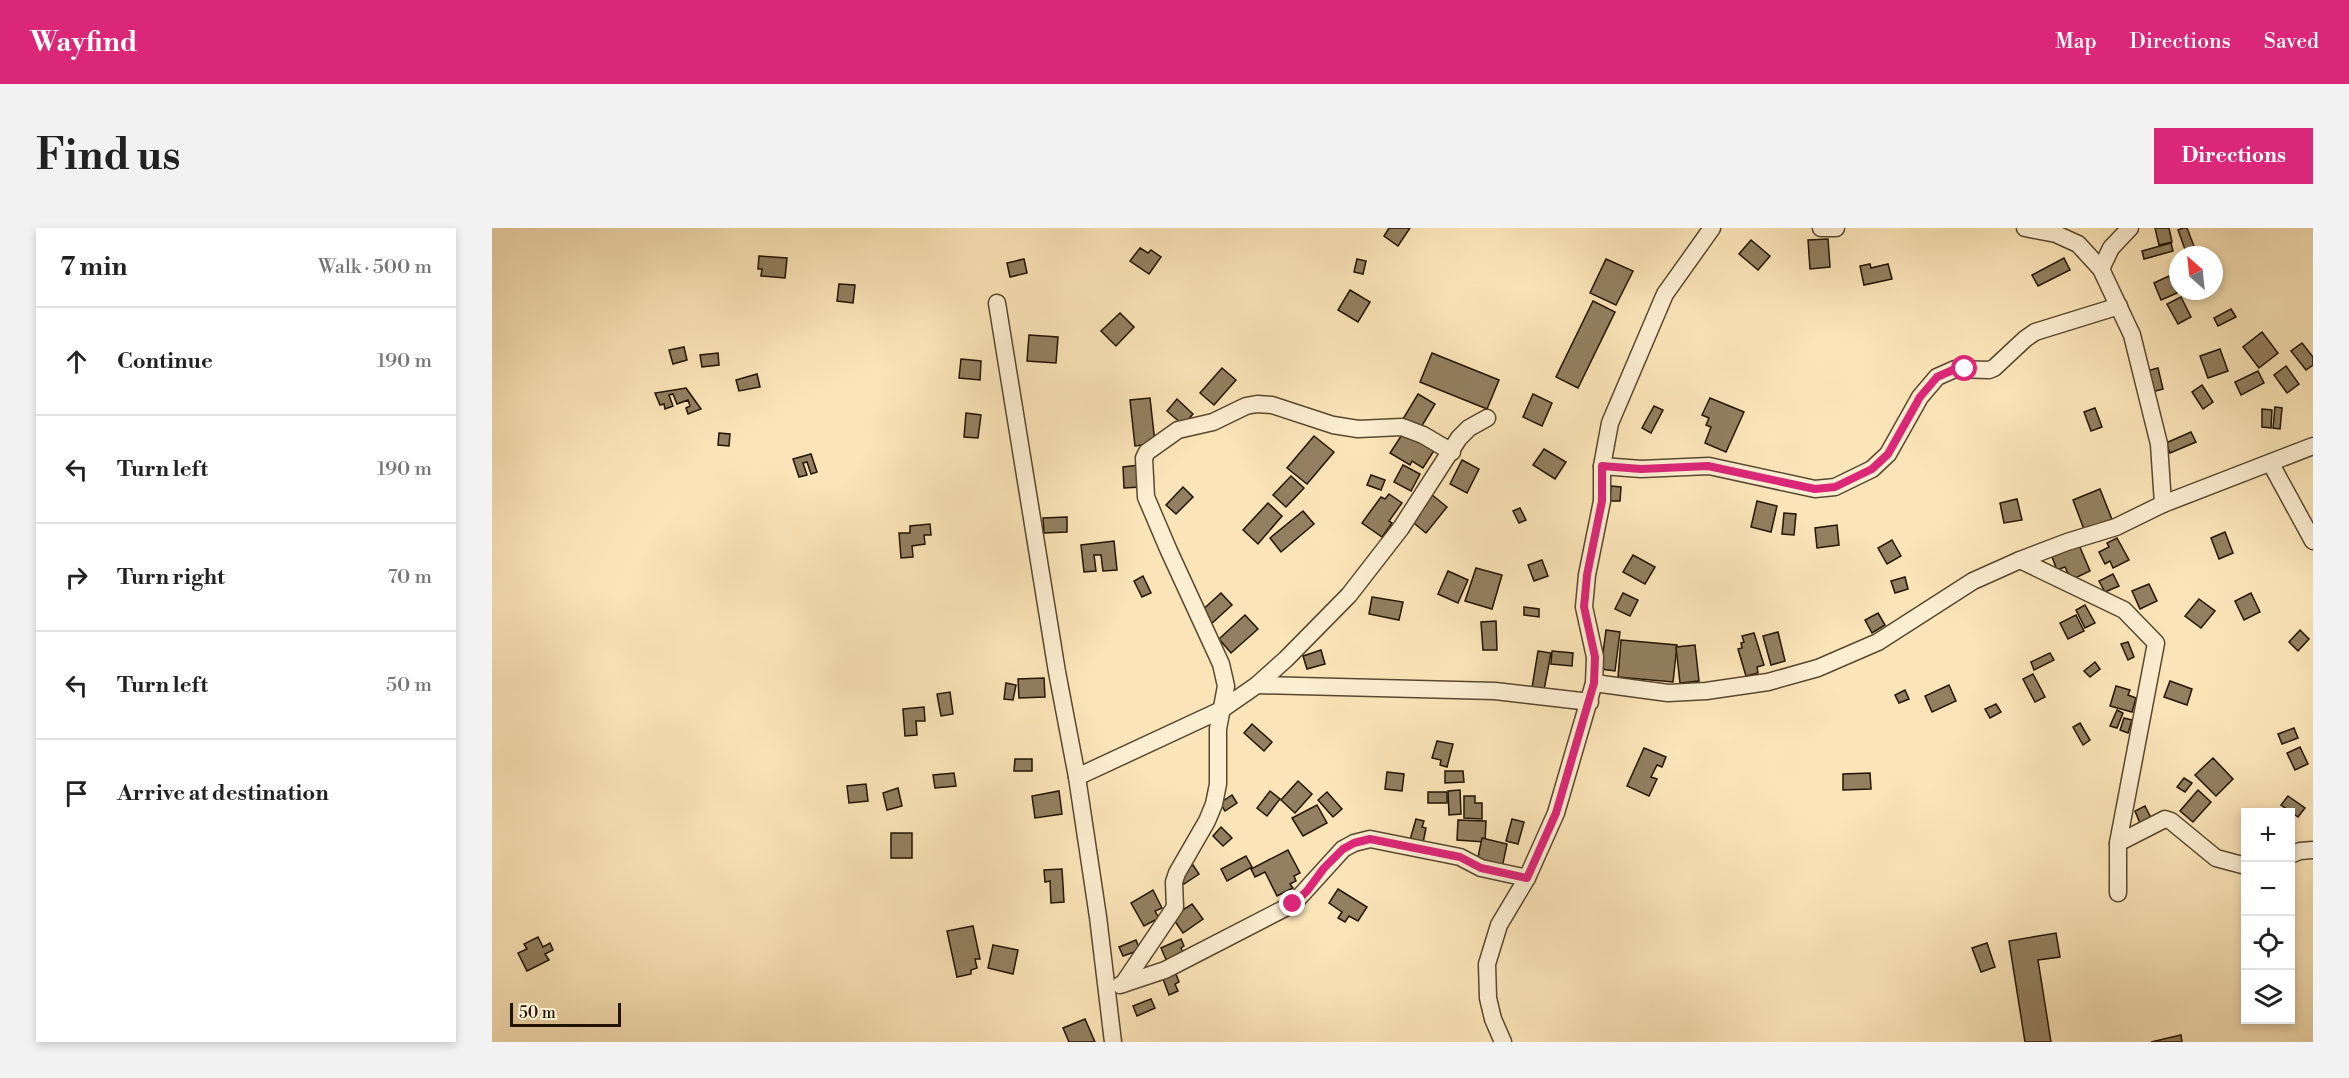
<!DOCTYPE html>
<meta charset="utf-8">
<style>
:root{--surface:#fff;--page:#f2f2f2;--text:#222;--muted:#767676;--line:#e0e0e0;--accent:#db2777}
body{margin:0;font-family:"Libre Bodoni",serif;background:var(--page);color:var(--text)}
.controls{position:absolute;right:18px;bottom:18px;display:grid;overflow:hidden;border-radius:0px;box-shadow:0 3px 9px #0003}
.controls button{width:54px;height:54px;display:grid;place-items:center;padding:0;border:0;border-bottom:2px solid var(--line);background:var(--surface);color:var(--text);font:30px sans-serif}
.compass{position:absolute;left:1677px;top:18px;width:54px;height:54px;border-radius:50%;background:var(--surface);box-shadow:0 3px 9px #0003;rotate:333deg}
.scale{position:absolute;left:18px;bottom:15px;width:111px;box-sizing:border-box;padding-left:6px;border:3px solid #221300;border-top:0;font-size:16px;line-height:21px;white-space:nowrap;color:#221300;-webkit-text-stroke:4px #fceed1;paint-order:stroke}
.stop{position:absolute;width:18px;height:18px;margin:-14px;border:4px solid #db2777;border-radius:50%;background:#fff}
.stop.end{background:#db2777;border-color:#fff;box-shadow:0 2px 6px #0008}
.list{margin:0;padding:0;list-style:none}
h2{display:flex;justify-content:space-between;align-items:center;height:78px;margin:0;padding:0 24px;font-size:26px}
h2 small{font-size:20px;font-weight:400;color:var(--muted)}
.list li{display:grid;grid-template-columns:39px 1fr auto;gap:18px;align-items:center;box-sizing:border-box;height:108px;padding:0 24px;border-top:2px solid var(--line)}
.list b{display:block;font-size:22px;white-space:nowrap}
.list em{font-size:20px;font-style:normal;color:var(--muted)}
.icon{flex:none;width:33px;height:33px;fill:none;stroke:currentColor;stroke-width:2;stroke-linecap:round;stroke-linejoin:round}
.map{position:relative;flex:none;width:1821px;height:814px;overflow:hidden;border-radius:0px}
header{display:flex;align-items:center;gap:36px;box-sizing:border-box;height:84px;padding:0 30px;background:var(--accent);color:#fff}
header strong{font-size:28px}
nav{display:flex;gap:33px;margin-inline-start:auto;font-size:21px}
.intro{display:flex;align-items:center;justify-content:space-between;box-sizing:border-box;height:144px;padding:0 36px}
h1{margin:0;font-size:42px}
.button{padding:15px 27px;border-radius:0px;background:var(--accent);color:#fff;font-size:21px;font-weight:700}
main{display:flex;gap:36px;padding:0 36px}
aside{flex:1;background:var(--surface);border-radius:0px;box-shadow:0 3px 9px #0003}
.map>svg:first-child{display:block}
.building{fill:#938060;stroke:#221300;stroke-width:1.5}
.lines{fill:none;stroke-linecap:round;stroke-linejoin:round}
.minor-casing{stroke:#58482e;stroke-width:19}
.minor{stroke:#fceed1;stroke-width:16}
.route{stroke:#db2777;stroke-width:8}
</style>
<header>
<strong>Wayfind</strong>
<nav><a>Map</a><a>Directions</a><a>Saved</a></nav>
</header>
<div class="intro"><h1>Find us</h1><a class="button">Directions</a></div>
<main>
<aside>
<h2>7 min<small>Walk · 500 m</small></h2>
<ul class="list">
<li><svg class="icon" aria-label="ahead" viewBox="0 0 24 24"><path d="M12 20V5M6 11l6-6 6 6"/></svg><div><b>Continue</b></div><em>190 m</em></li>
<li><svg class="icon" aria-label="left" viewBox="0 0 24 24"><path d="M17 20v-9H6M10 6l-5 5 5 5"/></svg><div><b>Turn left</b></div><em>190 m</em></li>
<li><svg class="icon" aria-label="right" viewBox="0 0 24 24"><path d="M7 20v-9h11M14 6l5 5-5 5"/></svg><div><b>Turn right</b></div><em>70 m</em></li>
<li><svg class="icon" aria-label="left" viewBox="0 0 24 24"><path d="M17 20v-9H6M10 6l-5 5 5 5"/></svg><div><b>Turn left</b></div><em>50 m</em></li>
<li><svg class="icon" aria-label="arrive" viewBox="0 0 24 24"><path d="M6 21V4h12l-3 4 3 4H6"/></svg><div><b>Arrive at destination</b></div></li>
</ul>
</aside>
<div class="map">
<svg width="1821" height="814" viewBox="0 0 1821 814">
<rect width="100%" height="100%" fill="#fbe5b8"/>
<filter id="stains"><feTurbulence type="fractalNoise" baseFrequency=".00333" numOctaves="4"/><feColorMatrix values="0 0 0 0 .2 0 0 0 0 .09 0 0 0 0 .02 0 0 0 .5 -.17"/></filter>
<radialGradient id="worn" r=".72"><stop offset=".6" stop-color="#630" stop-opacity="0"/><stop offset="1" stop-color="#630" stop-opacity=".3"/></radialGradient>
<!-- building -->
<g class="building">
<polygon points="897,0 918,0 906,18 892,8"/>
<polygon points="1663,0 1677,0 1680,14 1667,17"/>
<polygon points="1691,0 1695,0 1705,26 1695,27 1686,2"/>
<polygon points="1336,11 1338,39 1318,41 1316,12"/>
<polygon points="1259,12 1278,28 1266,42 1247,26"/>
<polygon points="1679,15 1681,23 1652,31 1650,23"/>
<polygon points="648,20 656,25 659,22 669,29 657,46 638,33"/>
<polygon points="267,28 295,30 293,50 269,48 270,41 266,41"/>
<polygon points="1572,30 1578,42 1546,58 1540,47"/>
<polygon points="532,31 535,45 518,49 515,35"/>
<polygon points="865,31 874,33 871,46 862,44"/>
<polygon points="1114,31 1141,43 1124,77 1098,65"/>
<polygon points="1378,36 1379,40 1396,36 1400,51 1372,57 1368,38"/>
<polygon points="1677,48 1685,65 1669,72 1662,55"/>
<polygon points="347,56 363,57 361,75 345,73"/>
<polygon points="858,62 878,74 866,94 846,82"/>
<polygon points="1689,69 1699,89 1686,96 1675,76"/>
<polygon points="1101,73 1123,84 1086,160 1064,149"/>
<polygon points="1739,81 1744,89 1726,98 1722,90"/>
<polygon points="628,85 642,99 624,118 609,103"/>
<polygon points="1770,104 1786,125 1767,140 1751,119"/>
<polygon points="537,107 566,109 564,135 535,133"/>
<polygon points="1810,115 1821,129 1821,137 1814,142 1799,123"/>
<polygon points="192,119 195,132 181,136 177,122"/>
<polygon points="1728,121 1736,143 1716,150 1708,128"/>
<polygon points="226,125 227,137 210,139 208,127"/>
<polygon points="940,125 1007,152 995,181 928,154"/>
<polygon points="469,131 489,133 488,152 467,150"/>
<polygon points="1794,138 1807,156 1795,165 1782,147"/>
<polygon points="730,140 744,152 722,177 708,165"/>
<polygon points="1666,140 1671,161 1660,164 1655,143"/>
<polygon points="1766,143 1772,155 1749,167 1743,154"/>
<polygon points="265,146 268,159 247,163 244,152"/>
<polygon points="1710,157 1721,174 1711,181 1700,164"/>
<polygon points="194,160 209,181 196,186 194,180 198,178 196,172 185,176 181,166 177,167 181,178 173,181 172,176 168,177 163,165"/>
<polygon points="926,166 943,176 928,201 911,191"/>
<polygon points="1041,166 1060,175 1050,198 1031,189"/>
<polygon points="658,170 663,215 643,218 638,172"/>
<polygon points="1218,170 1252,184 1234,224 1213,215 1219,199 1214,197 1217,190 1210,187"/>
<polygon points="685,171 701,186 691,197 675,183"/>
<polygon points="1162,178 1171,182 1159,205 1150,200"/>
<polygon points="1783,179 1790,180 1788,201 1781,200"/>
<polygon points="1603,180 1610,199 1599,203 1592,184"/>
<polygon points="1770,181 1780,182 1779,200 1770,199"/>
<polygon points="474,185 489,187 486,210 472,209"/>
<polygon points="913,202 943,221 931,240 920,233 918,237 898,225"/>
<polygon points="1699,204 1704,214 1678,225 1674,215"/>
<polygon points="227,205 238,206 237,218 226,217"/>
<polygon points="822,208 842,224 815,256 795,240"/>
<polygon points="1052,221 1074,234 1063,251 1041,237"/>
<polygon points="319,226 325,244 319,246 315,234 311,235 315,247 307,249 301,231"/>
<polygon points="970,232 987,241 975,265 958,256"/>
<polygon points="647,237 649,259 632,260 631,239"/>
<polygon points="911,237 928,246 919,263 902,254"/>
<polygon points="879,247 893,252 889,262 875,257"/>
<polygon points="799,248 812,260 794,279 781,267"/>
<polygon points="1119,258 1129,259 1128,273 1118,273"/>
<polygon points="691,259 701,269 684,286 674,277"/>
<polygon points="1608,261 1621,294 1593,304 1581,272"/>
<polygon points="897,266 910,275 897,293 900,295 890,309 870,295 889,269 893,271"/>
<polygon points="939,266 955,279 934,305 918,292"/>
<polygon points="1525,271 1530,292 1512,295 1508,275"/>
<polygon points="1265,273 1285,278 1279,304 1259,299"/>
<polygon points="776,275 790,288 766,316 751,302"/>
<polygon points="1028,280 1034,292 1027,295 1021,283"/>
<polygon points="811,283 822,296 789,324 778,310"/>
<polygon points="1292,285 1304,286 1302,307 1290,306"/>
<polygon points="575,289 575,304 552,305 551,290"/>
<polygon points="438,296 439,307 432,307 433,316 420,318 421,329 409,330 407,305 418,305 418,298"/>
<polygon points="1345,297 1347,317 1325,320 1323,300"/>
<polygon points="1733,304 1741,325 1727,331 1719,310"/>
<polygon points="1625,310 1637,332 1621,340 1618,333 1613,336 1607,324 1617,319 1615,315"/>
<polygon points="1400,312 1409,328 1395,336 1386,320"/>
<polygon points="622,313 625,342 611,343 609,327 602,327 604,343 592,344 589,317"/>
<polygon points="1587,317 1598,343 1579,352 1573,339 1565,342 1560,329"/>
<polygon points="1141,327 1163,339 1153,356 1131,344"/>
<polygon points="1050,332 1056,348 1042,353 1036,337"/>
<polygon points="984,340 1010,347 1000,381 973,373"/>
<polygon points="956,343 976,352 966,375 946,366"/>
<polygon points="1621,346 1627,358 1613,364 1607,353"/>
<polygon points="651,348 659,365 650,369 642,353"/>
<polygon points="1413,349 1416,361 1403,365 1399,353"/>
<polygon points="1657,356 1665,373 1648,381 1640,363"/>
<polygon points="729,365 740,377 718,397 707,385"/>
<polygon points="1131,365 1146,372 1138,388 1123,381"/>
<polygon points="1759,365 1768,384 1752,392 1743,373"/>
<polygon points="880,369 911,374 907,392 877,386"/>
<polygon points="1707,371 1723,383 1709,400 1693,388"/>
<polygon points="1593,377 1603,395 1593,400 1584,382"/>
<polygon points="1032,379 1047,381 1047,389 1032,387"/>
<polygon points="1386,385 1393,397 1380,405 1373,392"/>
<polygon points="753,387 766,401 739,425 727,411"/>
<polygon points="1584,387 1592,403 1576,411 1568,395"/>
<polygon points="1004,393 1005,422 991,422 989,394"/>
<polygon points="1114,402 1128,404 1123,443 1109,441"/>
<polygon points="1808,402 1817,411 1806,423 1797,414"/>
<polygon points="1286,404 1293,433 1279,437 1271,408"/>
<polygon points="1262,405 1272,437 1265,439 1266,445 1254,448 1246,421 1250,420 1249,415 1252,414 1250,408"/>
<polygon points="1129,412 1185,417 1181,454 1126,449"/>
<polygon points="1636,414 1642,429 1636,432 1629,416"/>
<polygon points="1203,417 1207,453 1188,455 1184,419"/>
<polygon points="829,422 833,436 815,441 811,428"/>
<polygon points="1046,423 1059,425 1052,462 1040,460"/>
<polygon points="1060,423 1081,425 1080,438 1059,436"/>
<polygon points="1558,425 1562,432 1542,442 1539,434"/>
<polygon points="1603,434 1608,441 1598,449 1592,443"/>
<polygon points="1541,446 1553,469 1543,474 1531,451"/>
<polygon points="552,450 553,469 527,470 526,451"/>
<polygon points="1678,453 1700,461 1695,477 1672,469"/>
<polygon points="514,455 524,457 521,472 512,471"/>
<polygon points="1457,457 1464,473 1440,484 1433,468"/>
<polygon points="1624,458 1638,462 1636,467 1644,470 1640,484 1618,478"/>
<polygon points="1413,462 1417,471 1407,475 1403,467"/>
<polygon points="458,464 461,486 449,488 445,466"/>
<polygon points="1504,476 1509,484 1498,490 1493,481"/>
<polygon points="432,479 433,493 424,493 425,507 413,508 411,481"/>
<polygon points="1625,482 1631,485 1625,500 1618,498"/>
<polygon points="1632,490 1640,492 1636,505 1628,502"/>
<polygon points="1588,495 1598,512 1591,517 1581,499"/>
<polygon points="760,496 780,514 772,523 752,505"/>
<polygon points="1802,500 1806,510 1790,516 1786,506"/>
<polygon points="945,513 961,516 955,539 948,537 949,532 940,530"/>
<polygon points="1808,519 1816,536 1803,542 1795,525"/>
<polygon points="1152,520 1174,529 1170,539 1165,537 1159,549 1165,551 1157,568 1135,558"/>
<polygon points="1721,530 1741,551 1724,568 1703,547"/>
<polygon points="523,531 540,531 540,543 522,543"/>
<polygon points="953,543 971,543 972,554 953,555"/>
<polygon points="895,544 912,546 910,563 893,561"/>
<polygon points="462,545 464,558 443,560 441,547"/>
<polygon points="1378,545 1379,561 1351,562 1351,546"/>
<polygon points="1692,550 1700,555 1693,564 1685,559"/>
<polygon points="806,553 820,566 803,585 789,572"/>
<polygon points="374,556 376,573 357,575 355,558"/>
<polygon points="406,560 410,578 395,582 391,565"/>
<polygon points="968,562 969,586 957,587 956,563"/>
<polygon points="1706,562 1719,574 1701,594 1688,583"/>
<polygon points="567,563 570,586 543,590 540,568"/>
<polygon points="778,563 788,571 775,588 765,580"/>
<polygon points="835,564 850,581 841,589 826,572"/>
<rect x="936" y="564" width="19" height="11"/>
<polygon points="740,567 745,575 733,583 728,575"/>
<polygon points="972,568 983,568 983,575 990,575 990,591 972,590"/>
<polygon points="1796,568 1813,580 1806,589 1789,577"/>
<polygon points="825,577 835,595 811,608 800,590"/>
<polygon points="1653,578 1659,590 1648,595 1643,583"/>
<polygon points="924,591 932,593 930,599 934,600 931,615 918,612"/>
<polygon points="1020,591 1032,594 1026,616 1014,613"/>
<polygon points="966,592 994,593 993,614 965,612"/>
<polygon points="729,599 740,610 731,618 721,608"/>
<rect x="399" y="605" width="21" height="25"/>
<polygon points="990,610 1015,616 1010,640 986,629"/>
<polygon points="796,622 808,645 802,648 804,653 798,656 801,660 785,668 773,644 763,649 759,641"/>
<polygon points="754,628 760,639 735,653 729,641"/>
<polygon points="701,637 707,646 692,656 686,647"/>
<polygon points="570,641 572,674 559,675 558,653 553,654 552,642"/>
<polygon points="846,661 875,679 866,693 857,688 853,694 846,690 850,684 837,675"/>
<polygon points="661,662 670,680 663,683 667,690 652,698 639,675"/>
<polygon points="700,676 711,691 691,705 680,689"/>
<polygon points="481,698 488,731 483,731 485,740 479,742 479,746 465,749 455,703"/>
<polygon points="1564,705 1568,729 1546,732 1559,814 1533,814 1517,713"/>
<polygon points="46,709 51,719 58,715 61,722 53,726 57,732 35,743 26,725 35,721 32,716"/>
<polygon points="689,711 692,718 689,720 691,724 684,727 686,731 676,736 669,720"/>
<polygon points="644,712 648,722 631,728 627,719"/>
<polygon points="1495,715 1503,739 1489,744 1480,720"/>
<polygon points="501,717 526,722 521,746 496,740"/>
<polygon points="682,741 687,754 683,756 686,763 677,767 671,751 667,753 665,747"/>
<polygon points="659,771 663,780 645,788 641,778"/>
<polygon points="593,791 603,814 577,814 571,800"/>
<polygon points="1689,807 1690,814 1659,814"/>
</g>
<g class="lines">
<!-- minor casing -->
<g class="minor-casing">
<g id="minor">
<polyline points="1329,0 1344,0"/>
<polyline points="1533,0 1564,6 1586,16 1609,41 1640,107 1667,216 1671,276"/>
<polyline points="1609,41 1619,20 1638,0"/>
<polyline points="505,75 565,444 585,549 606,689 621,814"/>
<polyline points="1779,236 1821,313"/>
<polyline points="1110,238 1149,241 1217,238 1323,261 1343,259 1380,241 1396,226 1428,169 1445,149 1463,141 1497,142 1502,140 1533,111 1543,104 1627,78"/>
<polyline points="1528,332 1632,382 1664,415 1626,615 1626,665"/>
<polyline points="1102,455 1176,465 1214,463 1276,454 1326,440 1386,414 1481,353 1528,332 1575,314 1624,299 1671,276 1821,218"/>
<polyline points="765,457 1003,463 1098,474"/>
<polyline points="585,549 729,482 765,457 794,431 857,367 909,300 967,210 977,200 995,190"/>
<polyline points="1626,615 1673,591 1679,593 1724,630 1754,638"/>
<polyline points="1798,627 1808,623 1821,622"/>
<polyline points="631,756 683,679 682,654 685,645 715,593 722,576 726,556 726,501 734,458 729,436 677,323 654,269 652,230 655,224 686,202 721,194 754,178 765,176 780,177 841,197 866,201 910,199 931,207 960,224"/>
<polyline points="628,757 673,742 801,676 851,621 862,615 878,611 968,629 989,640 1035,650"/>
<polyline points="1011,814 1001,791 996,770 995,736 1007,697 1035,650 1064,585 1102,455 1103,429 1092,379 1095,347 1110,273 1110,238 1118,195 1173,66 1220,0"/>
</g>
</g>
<!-- minor -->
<use href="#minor" class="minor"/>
</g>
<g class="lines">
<!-- route -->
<polyline class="route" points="801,676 815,663 832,640 851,621 862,615 878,611 968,629 989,640 1035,650 1064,585 1102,455 1103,429 1092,379 1095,347 1110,273 1110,238 1149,241 1216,238 1323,261 1343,259 1380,241 1396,226 1428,169 1445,149 1463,141 1473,141"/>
</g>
<rect width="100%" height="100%" filter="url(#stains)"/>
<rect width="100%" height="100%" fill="url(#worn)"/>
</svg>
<div class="controls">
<button>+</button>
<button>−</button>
<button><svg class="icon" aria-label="locate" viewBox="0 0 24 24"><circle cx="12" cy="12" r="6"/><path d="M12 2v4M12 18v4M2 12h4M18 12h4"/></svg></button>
<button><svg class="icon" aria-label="layers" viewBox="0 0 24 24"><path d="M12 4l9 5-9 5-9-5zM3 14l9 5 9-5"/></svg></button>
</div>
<svg class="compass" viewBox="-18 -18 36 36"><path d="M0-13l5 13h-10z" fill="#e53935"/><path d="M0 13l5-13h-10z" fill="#767676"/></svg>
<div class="scale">50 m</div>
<div class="stop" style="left:1473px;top:141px"></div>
<div class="stop end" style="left:801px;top:676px"></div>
</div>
</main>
